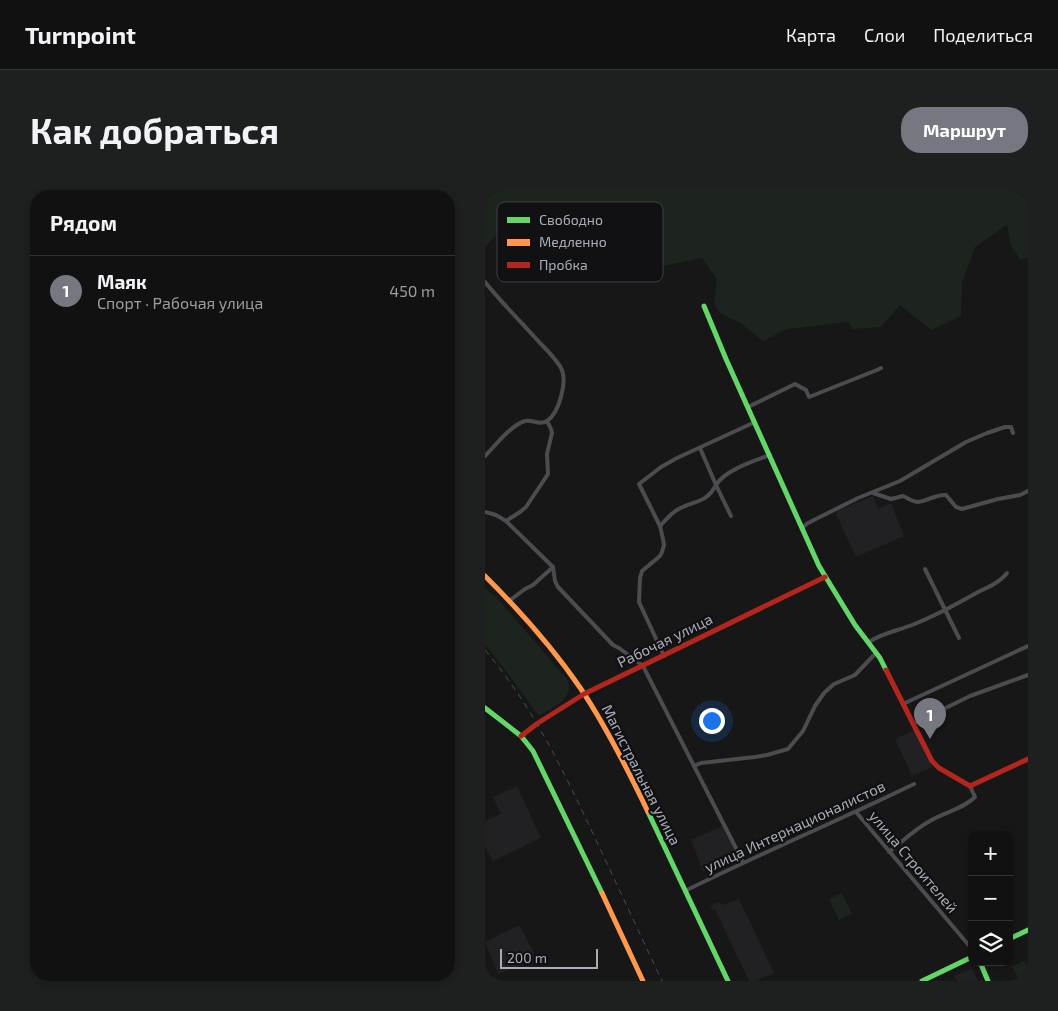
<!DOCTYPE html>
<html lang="ru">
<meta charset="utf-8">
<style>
:root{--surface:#111;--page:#1e1f1f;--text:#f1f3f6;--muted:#9c9d9f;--line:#303131;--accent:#757880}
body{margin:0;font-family:"Exo 2",sans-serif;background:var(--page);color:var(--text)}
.controls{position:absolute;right:15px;bottom:15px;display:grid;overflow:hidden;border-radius:10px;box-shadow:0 2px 8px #0003}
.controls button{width:45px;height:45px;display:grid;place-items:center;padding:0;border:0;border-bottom:1px solid var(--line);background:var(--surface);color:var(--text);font:25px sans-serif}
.scale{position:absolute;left:15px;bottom:12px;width:98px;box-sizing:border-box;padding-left:5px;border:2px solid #a8adb8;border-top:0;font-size:14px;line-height:18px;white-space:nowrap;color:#a8adb8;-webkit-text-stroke:4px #111113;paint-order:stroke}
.you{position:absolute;left:226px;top:530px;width:18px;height:18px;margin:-12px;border:4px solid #fff;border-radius:50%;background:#1a73e8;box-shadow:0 0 0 8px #1a73e833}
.badge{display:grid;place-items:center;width:32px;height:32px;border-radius:50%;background:var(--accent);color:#fff;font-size:16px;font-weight:700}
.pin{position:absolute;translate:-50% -41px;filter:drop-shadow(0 1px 2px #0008)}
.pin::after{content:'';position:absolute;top:26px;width:18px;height:15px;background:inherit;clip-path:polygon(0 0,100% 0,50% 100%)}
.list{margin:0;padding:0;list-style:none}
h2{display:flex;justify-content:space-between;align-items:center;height:65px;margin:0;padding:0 20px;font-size:21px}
h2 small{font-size:16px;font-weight:400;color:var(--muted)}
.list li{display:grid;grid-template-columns:32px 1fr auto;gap:15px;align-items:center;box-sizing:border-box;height:70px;padding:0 20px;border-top:1px solid var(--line)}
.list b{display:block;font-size:19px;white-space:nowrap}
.list p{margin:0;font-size:16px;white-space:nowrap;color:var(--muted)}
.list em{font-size:16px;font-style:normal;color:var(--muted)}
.icon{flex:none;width:28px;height:28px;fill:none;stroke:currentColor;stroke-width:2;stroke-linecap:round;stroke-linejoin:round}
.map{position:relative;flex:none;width:543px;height:791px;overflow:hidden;border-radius:20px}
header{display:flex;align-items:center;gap:30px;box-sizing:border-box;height:70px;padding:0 25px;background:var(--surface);border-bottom:1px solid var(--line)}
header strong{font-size:24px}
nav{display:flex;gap:28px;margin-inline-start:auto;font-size:18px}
.intro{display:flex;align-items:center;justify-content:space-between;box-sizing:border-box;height:120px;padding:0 30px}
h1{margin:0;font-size:35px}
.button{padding:12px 22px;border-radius:20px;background:var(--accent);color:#fff;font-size:18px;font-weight:700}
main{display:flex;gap:30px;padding:0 30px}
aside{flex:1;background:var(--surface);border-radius:20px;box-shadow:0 2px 8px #0003}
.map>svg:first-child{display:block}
.built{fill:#212123}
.green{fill:#1d241e}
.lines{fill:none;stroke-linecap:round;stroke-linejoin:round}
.street{stroke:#4b4c50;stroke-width:4}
.fast{stroke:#63d668;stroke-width:5}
.slow{stroke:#ff974d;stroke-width:5}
.jam{stroke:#b3261e;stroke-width:5}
.rail{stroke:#4b4c4f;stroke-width:1;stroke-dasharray:6 5;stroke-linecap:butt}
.labels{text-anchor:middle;stroke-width:4.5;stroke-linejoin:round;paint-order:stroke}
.street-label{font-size:15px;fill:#a8adb8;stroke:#111113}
.key{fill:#111113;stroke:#3e4045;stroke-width:1}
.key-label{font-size:14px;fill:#a8adb8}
</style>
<header>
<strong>Turnpoint</strong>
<nav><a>Карта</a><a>Слои</a><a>Поделиться</a></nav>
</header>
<div class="intro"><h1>Как добраться</h1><a class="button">Маршрут</a></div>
<main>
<aside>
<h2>Рядом<small></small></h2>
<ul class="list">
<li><span class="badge">1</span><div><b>Маяк</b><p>Спорт · Рабочая улица</p></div><em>450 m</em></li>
</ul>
</aside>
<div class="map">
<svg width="543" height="791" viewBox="0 0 543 791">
<rect width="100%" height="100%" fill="#171717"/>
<!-- built -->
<g class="built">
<polygon points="388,306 393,319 406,313 419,346 371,367 350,322"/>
<polygon points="429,540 447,577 427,586 410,549"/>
<polygon points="32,596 56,648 8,671 0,656 0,631 16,624 8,607"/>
<polygon points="237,636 251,664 218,681 206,650"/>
<polygon points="254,709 289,783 270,791 264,791 230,719 227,720 225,716 234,712 238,715"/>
<polygon points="34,735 52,768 13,784 0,752"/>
<polygon points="487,778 493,791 472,791 469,786"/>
</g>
<!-- green -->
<g class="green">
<polygon points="0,0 543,0 543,67 535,70 525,53 522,35 490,57 477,93 476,126 446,140 415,115 396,137 367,139 364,132 302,139 278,151 255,133 235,123 229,114 232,89 217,68 143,83 107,49 87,63 18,44 19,41 14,42 0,57"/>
<path d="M0,398L11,407L82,489C91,509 68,517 54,526L22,482L0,454Z"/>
<polygon points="357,703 367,724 354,730 344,709"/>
<polygon points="539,771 543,778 543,785 534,790 527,777"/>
</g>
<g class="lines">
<!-- street -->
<g class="street">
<path d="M0,92C17,113 36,132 54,152C62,160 71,169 76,178C83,191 74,223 62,231C54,236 48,229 40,231C26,235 10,256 0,266"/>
<polyline points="263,217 310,194 321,200 324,207 392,180 396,178"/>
<path d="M388,303L406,309L418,306C423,308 428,312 433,312C443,311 451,304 461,305L471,317L477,319L513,309L535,305L543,301"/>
<polyline points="0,322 11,325 21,331 68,377 70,391 73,397 128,455 134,458 158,476 258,672"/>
<path d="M246,326L231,295C240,280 269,271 285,265"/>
<polyline points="21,331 35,322 41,317 63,284 62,264 67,243 66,239 62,231"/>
<path d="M175,336C180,331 185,324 192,320C209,310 221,314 231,295L215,258"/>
<polyline points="317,338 323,333 373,308 415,291 481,252 502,243 520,237 526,237 528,243"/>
<polyline points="440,379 474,448"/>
<polyline points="24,411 40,399 48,395 68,377"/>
<path d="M384,452C397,443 412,441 427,435C450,426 472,414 493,402C504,397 515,392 522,383"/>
<polyline points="179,466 154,412 155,388 157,381 175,366 177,362 179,355 178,349 175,336 154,294 176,277 192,268 270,232"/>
<polyline points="418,514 543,456"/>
<polyline points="428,534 485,506 543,485"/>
<polyline points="209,576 216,573 270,567 282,565 303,559 318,541 330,516 339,503 349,494 370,485 388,466 392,463"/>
<polyline points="371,622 487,759"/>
<path d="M404,662C418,651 430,639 445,631C460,622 478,619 490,607L485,596"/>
<path d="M200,701C276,663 353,631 429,594"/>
</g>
<!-- fast -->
<g class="fast">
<polyline points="219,116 241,169 334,376 370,435 395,468 401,480"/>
<polyline points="0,518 36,546 48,561 117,703"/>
<polyline points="163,622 243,791"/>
<polyline points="524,749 543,740"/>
<polyline points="495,772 503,791"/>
<polyline points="437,791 487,767"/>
</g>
<!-- slow -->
<g class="slow">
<path d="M0,386C35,421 68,458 96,499C122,538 143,580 163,622"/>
<polyline points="117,703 158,791"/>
</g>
<!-- jam -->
<g class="jam">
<polyline points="401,480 447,571 454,578 485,596 543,569"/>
<polyline points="36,546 53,533 99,504 340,387"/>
</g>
<!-- rail -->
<path class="rail" d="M0,460C49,518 79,582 111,650C133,697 155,744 177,791"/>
</g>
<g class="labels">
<!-- street labels -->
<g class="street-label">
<text transform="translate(180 451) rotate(-26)" y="5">Рабочая улица</text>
<text transform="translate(156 585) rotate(63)" y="5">Магистральная улица</text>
<text transform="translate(310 637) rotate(-25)" y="5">улица Интернационалистов</text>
<text transform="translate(428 672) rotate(50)" y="5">улица Строителей</text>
</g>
</g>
<!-- legend -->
<rect x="12" y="12" width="166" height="80" rx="8" class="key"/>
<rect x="22" y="27" width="23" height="6" fill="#63d668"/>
<rect x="22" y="49" width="23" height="7" fill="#ff974d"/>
<rect x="22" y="72" width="23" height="6" fill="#b3261e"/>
<g class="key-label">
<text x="54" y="35">Свободно</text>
<text x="54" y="57">Медленно</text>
<text x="54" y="80">Пробка</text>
</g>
</svg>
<div class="controls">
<button>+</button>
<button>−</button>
<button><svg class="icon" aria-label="layers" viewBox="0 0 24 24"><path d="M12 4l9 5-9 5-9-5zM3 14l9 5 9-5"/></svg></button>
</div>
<div class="scale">200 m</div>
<div class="you"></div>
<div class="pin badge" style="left:445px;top:549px">1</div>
</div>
</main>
